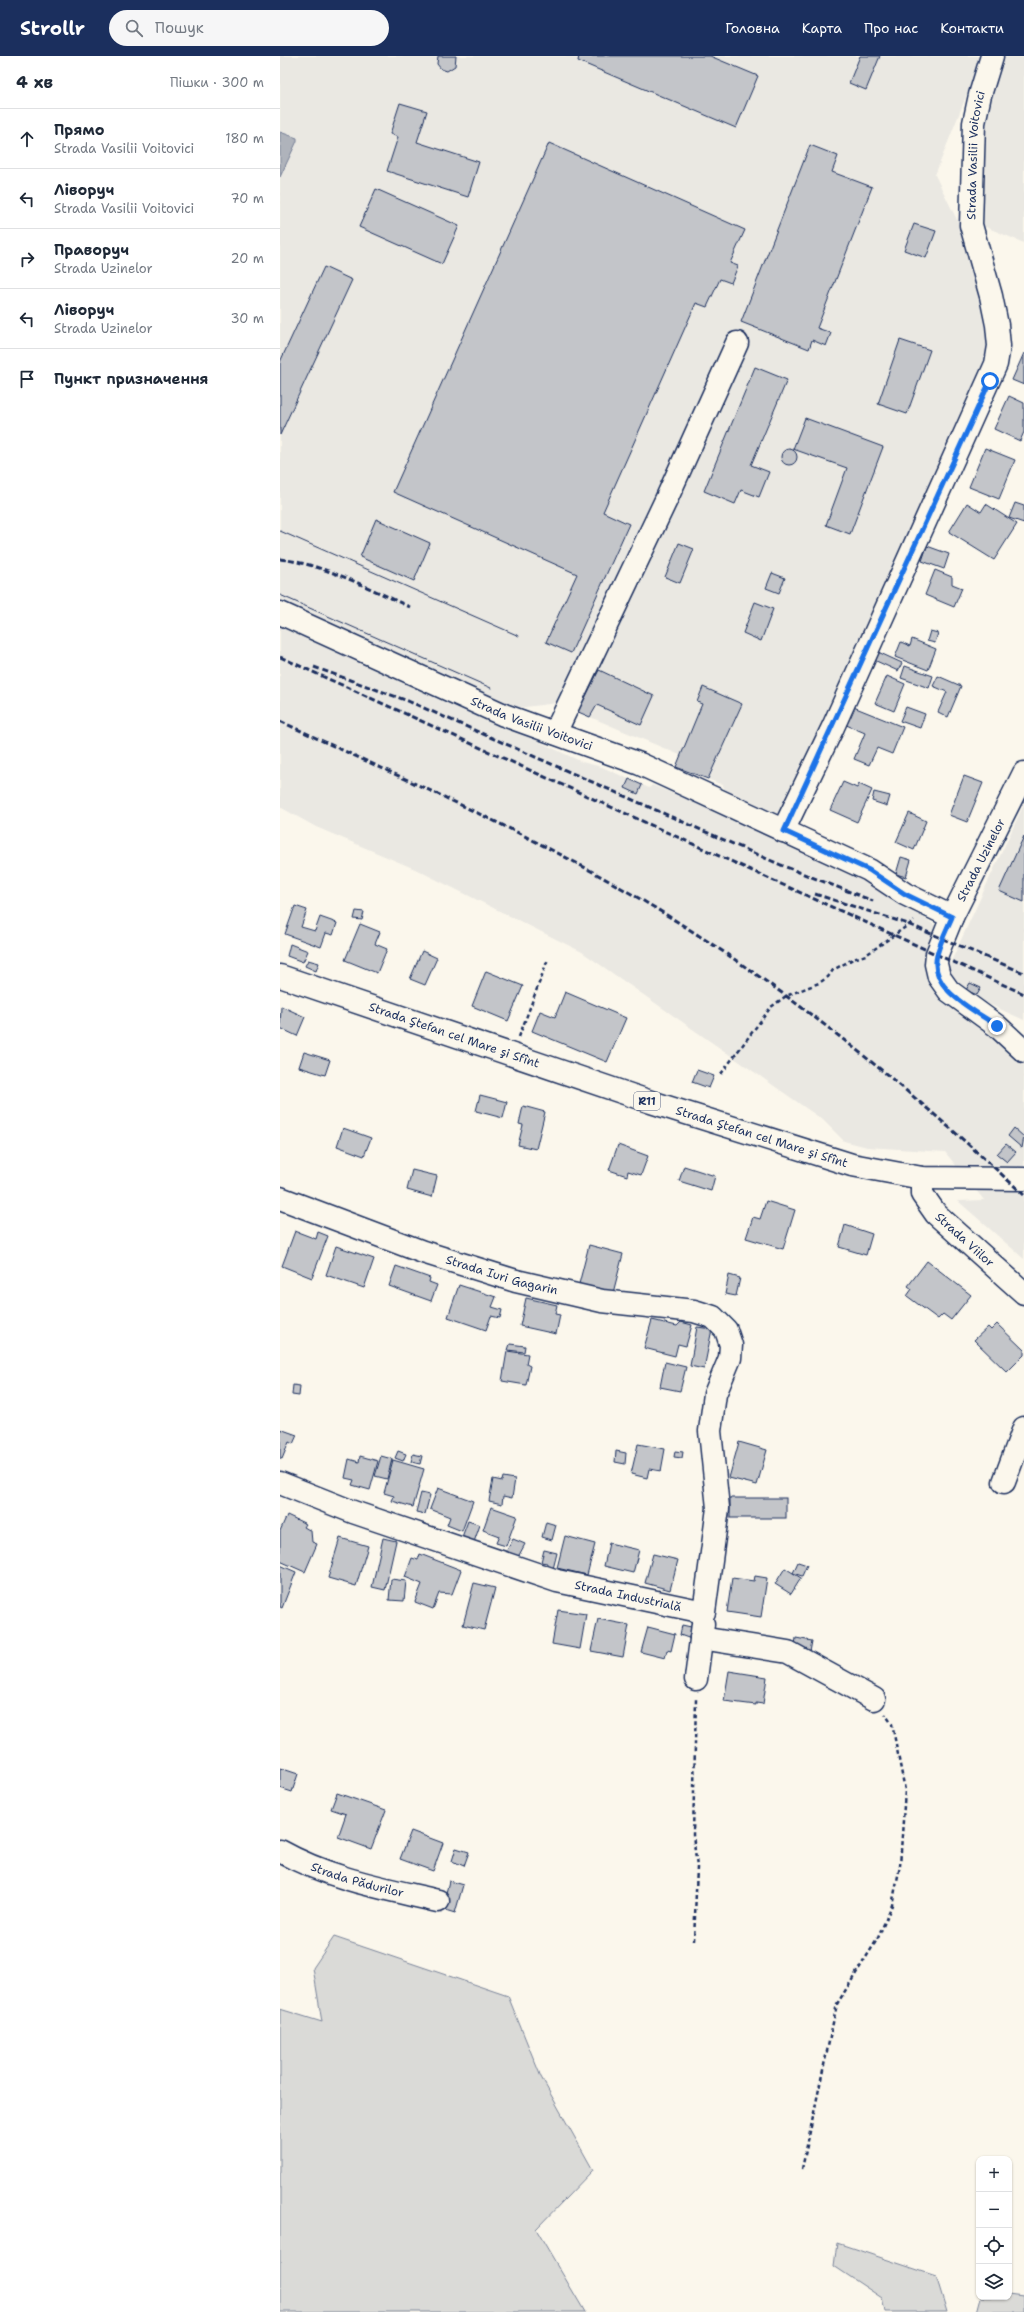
<!DOCTYPE html>
<html lang="uk">
<meta charset="utf-8">
<style>
:root{--surface:#fff;--page:#f6f6f7;--text:#1f2937;--muted:#747a83;--line:#e0e1e3;--accent:#1b2f5e}
body{margin:0;font-family:"Shantell Sans",sans-serif;background:var(--page);color:var(--text)}
.controls{position:absolute;right:12px;bottom:12px;display:grid;overflow:hidden;border-radius:8px;box-shadow:0 1px 3px #0004}
.controls button{width:36px;height:36px;display:grid;place-items:center;padding:0;border:0;border-bottom:1px solid var(--line);background:var(--surface);color:var(--text);font:20px sans-serif}
.stop{position:absolute;width:12px;height:12px;margin:-9px;border:3px solid #1a73e8;border-radius:50%;background:#fff}
.stop.end{background:#1a73e8;border-color:#fff;box-shadow:0 1px 4px #0008}
.list{margin:0;padding:0;list-style:none}
h2{display:flex;justify-content:space-between;align-items:center;height:52px;margin:0;padding:0 16px;font-size:17px}
h2 small{font-size:13px;font-weight:400;color:var(--muted)}
.list li{display:grid;grid-template-columns:26px 1fr auto;gap:12px;align-items:center;box-sizing:border-box;height:60px;padding:0 16px;border-top:1px solid var(--line)}
.list b{display:block;font-size:15px;white-space:nowrap}
.list p{margin:0;font-size:13px;white-space:nowrap;color:var(--muted)}
.list em{font-size:13px;font-style:normal;color:var(--muted)}
.icon{flex:none;width:22px;height:22px;fill:none;stroke:currentColor;stroke-width:2;stroke-linecap:round;stroke-linejoin:round}
.map{position:relative;flex:none;width:744px;height:2256px;overflow:hidden}
header{display:flex;align-items:center;gap:24px;box-sizing:border-box;height:56px;padding:0 20px;background:var(--accent);color:#fff}
header strong{font-size:19px}
nav{display:flex;gap:22px;margin-inline-start:auto;font-size:14px}
.search{width:280px;height:36px;background:var(--page);display:flex;align-items:center;gap:10px;box-sizing:border-box;padding:0 14px;border-radius:22px;color:var(--muted);font-size:15px}
main{display:flex}
aside{flex:1;background:var(--surface)}
.map>svg:first-child{display:block}
.built{fill:#eae8e2}
.green{fill:#dadad7;stroke:#7a849a}
.water{fill:#afb3bb;stroke:#747e96}
.building{fill:#c3c5c9;stroke:#1b2f5e}
.lines{fill:none;stroke-linecap:round;stroke-linejoin:round}
.minor-casing{stroke:#1b2f5e;stroke-width:25}
.major-casing{stroke:#1b2f5e;stroke-width:25}
.path{stroke:#1b2f5e;stroke-width:2.5;stroke-dasharray:4 3;stroke-linecap:butt}
.minor{stroke:#fbf7ec;stroke-width:22}
.major{stroke:#fbf7ec;stroke-width:22}
.tram{stroke:#1b2f5e;stroke-width:1}
.rail{stroke:#1b2f5e;stroke-width:3;stroke-dasharray:6 3;stroke-linecap:butt}
.route{stroke:#1a73e8;stroke-width:5}
.labels{text-anchor:middle;stroke-width:4;stroke-linejoin:round;paint-order:stroke}
.shield{fill:#fbf7ec;stroke:#5e6b89;stroke-width:1}
.shield-label{font-size:11px;font-weight:bold;fill:#1b2f5e}
.street-label{font-size:12px;fill:#1b2f5e;stroke:#fbf7ec}
</style>
<header>
<strong>Strollr</strong>
<div class="search"><svg class="icon" aria-label="search" viewBox="0 0 24 24"><circle cx="10" cy="10" r="6"/><path d="M15 15l6 6"/></svg>Пошук</div>
<nav><a>Головна</a><a>Карта</a><a>Про нас</a><a>Контакти</a></nav>
</header>
<main>
<aside>
<h2>4 хв<small>Пішки · 300 m</small></h2>
<ul class="list">
<li><svg class="icon" aria-label="ahead" viewBox="0 0 24 24"><path d="M12 20V5M6 11l6-6 6 6"/></svg><div><b>Прямо</b><p>Strada Vasilii Voitovici</p></div><em>180 m</em></li>
<li><svg class="icon" aria-label="left" viewBox="0 0 24 24"><path d="M17 20v-9H6M10 6l-5 5 5 5"/></svg><div><b>Ліворуч</b><p>Strada Vasilii Voitovici</p></div><em>70 m</em></li>
<li><svg class="icon" aria-label="right" viewBox="0 0 24 24"><path d="M7 20v-9h11M14 6l5 5-5 5"/></svg><div><b>Праворуч</b><p>Strada Uzinelor</p></div><em>20 m</em></li>
<li><svg class="icon" aria-label="left" viewBox="0 0 24 24"><path d="M17 20v-9H6M10 6l-5 5 5 5"/></svg><div><b>Ліворуч</b><p>Strada Uzinelor</p></div><em>30 m</em></li>
<li><svg class="icon" aria-label="arrive" viewBox="0 0 24 24"><path d="M6 21V4h12l-3 4 3 4H6"/></svg><div><b>Пункт призначення</b></div></li>
</ul>
</aside>
<div class="map">
<svg width="744" height="2256" viewBox="0 0 744 2256">
<rect width="100%" height="100%" fill="#fbf7ec"/>
<filter id="ink" filterUnits="userSpaceOnUse"><feTurbulence type="fractalNoise" baseFrequency=".025" numOctaves="2"/><feDisplacementMap in="SourceGraphic" scale="8" xChannelSelector="R" yChannelSelector="G"/><feConvolveMatrix kernelMatrix="1 2 1 2 8 2 1 2 1" color-interpolation-filters="sRGB"/></filter>
<g filter="url(#ink)">
<!-- built -->
<g class="built">
<polygon points="0,0 702,0 655,119 681,172 708,255 709,300 511,747 499,758 494,759 446,738 443,729 396,711 400,699 296,655 277,647 229,653 0,548"/>
<polygon points="721,0 744,0 744,187 701,169 702,72"/>
<polygon points="0,570 120,620 302,706 322,711 369,732 372,729 591,819 625,848 656,870 650,909 744,1005 744,1203 678,1145 704,1144 665,1096 587,1091 564,1085 543,1064 302,896 135,813 36,771 0,751"/>
<polygon points="744,748 744,964 680,935 669,921 668,912"/>
</g>
<!-- green -->
<g class="green">
<polygon points="54,1881 228,1940 261,2021 313,2114 256,2173 305,2256 0,2256 0,1953 42,1966 33,1912"/>
<polygon points="557,2187 656,2220 667,2256 605,2256 602,2242 554,2210"/>
<polygon points="729,2238 744,2240 744,2256 697,2256 701,2241 729,2241"/>
</g>
<!-- water -->
<polygon class="water" points="0,76 17,82 17,85 0,121"/>
<!-- building -->
<g class="building">
<polygon points="158,0 176,0 175,10 167,15 161,13 157,8"/>
<polygon points="299,0 430,0 478,20 456,72 298,5"/>
<polygon points="580,0 600,0 586,34 569,27"/>
<polygon points="120,47 147,55 137,86 199,106 188,141 107,115 118,81 110,78"/>
<polygon points="269,87 465,174 450,207 458,210 451,227 440,223 427,251 416,247 323,456 349,468 291,597 266,586 297,518 113,436"/>
<polygon points="530,89 558,100 552,116 592,131 537,272 551,277 546,290 532,284 529,293 461,266"/>
<polygon points="96,133 179,170 162,208 79,171"/>
<polygon points="634,168 656,175 646,202 624,194"/>
<polygon points="44,211 72,224 0,379 0,306"/>
<polygon points="620,284 650,294 627,358 598,348"/>
<polygon points="744,297 744,329 732,324"/>
<polygon points="475,311 507,324 471,409 489,416 479,441 461,434 455,448 424,435"/>
<polygon points="729,340 744,347 744,376 740,385 714,373"/>
<polygon points="525,362 603,391 570,478 546,469 567,412 513,393"/>
<polygon points="705,392 735,404 719,443 689,431"/>
<circle cx="509" cy="401" r="8"/>
<polygon points="687,447 701,456 706,448 737,468 714,504 669,476"/>
<polygon points="735,447 744,450 744,467 729,462"/>
<polygon points="96,463 150,487 134,525 80,501"/>
<polygon points="399,487 414,493 400,527 385,521"/>
<polygon points="647,490 669,498 664,513 642,505"/>
<polygon points="655,514 672,521 672,528 682,532 674,551 645,539"/>
<polygon points="492,517 505,522 499,537 486,532"/>
<polygon points="475,546 493,553 481,585 463,577"/>
<polygon points="650,575 658,577 655,587 647,585"/>
<polygon points="632,583 656,593 648,614 615,601 621,586 630,590"/>
<polygon points="598,596 622,607 618,615 594,604"/>
<polygon points="625,610 653,620 649,632 621,622"/>
<polygon points="319,614 374,640 361,669 317,649 310,661 296,655 302,642 305,642"/>
<polygon points="607,620 625,628 614,655 595,647"/>
<polygon points="658,620 681,630 668,661 658,656 667,636 653,630"/>
<polygon points="423,631 462,648 428,723 396,711 422,648 417,646"/>
<polygon points="571,650 623,671 612,698 597,692 589,709 574,703 585,677 564,668"/>
<polygon points="626,651 645,658 640,672 620,665"/>
<polygon points="684,720 703,727 687,766 669,759"/>
<polygon points="349,723 362,729 358,738 345,732"/>
<polygon points="563,726 577,732 579,728 592,734 577,766 550,754"/>
<polygon points="594,736 610,740 607,750 592,745"/>
<polygon points="629,757 646,765 634,794 616,786"/>
<polygon points="744,780 744,846 719,835"/>
<polygon points="621,801 631,804 626,821 616,818"/>
<polygon points="15,850 27,854 21,871 35,875 40,861 57,867 53,879 46,877 41,891 5,878"/>
<polygon points="76,855 84,856 82,864 74,863"/>
<polygon points="80,868 100,876 95,888 107,893 97,917 65,904"/>
<polygon points="10,888 28,895 23,906 7,900"/>
<polygon points="142,895 157,902 145,929 130,923"/>
<polygon points="28,904 39,907 36,915 25,910"/>
<polygon points="206,915 243,930 228,965 192,950"/>
<polygon points="690,927 701,932 697,939 686,934"/>
<polygon points="285,936 346,962 327,1006 252,975 260,955 275,961"/>
<polygon points="1,950 25,961 17,980 0,972"/>
<polygon points="24,996 50,1004 45,1019 19,1011"/>
<polygon points="417,1014 434,1020 429,1032 412,1026"/>
<polygon points="200,1039 227,1046 223,1062 196,1055"/>
<polygon points="243,1050 265,1056 256,1093 238,1089 243,1069 239,1068"/>
<polygon points="63,1072 91,1082 84,1100 57,1090"/>
<polygon points="734,1072 744,1081 742,1092 728,1080"/>
<polygon points="726,1088 736,1096 727,1106 717,1098"/>
<polygon points="338,1089 368,1100 361,1119 348,1115 347,1120 329,1114"/>
<polygon points="404,1110 435,1120 431,1135 399,1125"/>
<polygon points="132,1114 157,1120 152,1141 127,1134"/>
<polygon points="486,1145 515,1154 503,1193 466,1182 473,1161 480,1163"/>
<polygon points="565,1169 592,1178 586,1199 559,1191"/>
<polygon points="15,1175 36,1183 38,1176 48,1180 32,1222 2,1210"/>
<polygon points="309,1189 343,1198 333,1237 299,1228"/>
<polygon points="56,1190 94,1203 84,1232 46,1219"/>
<polygon points="647,1205 691,1239 671,1264 663,1258 658,1263 627,1240 632,1233 628,1230"/>
<polygon points="116,1210 150,1222 149,1226 157,1229 151,1245 109,1230"/>
<polygon points="449,1219 460,1222 456,1240 445,1238"/>
<polygon points="179,1229 216,1241 212,1251 222,1254 220,1262 211,1260 206,1274 168,1261"/>
<polygon points="246,1242 277,1249 275,1258 280,1259 276,1278 240,1270"/>
<polygon points="372,1264 397,1270 401,1266 412,1269 406,1290 398,1288 395,1300 364,1292"/>
<polygon points="717,1268 744,1294 744,1299 727,1316 694,1284 708,1271 711,1274"/>
<polygon points="417,1271 432,1273 424,1313 410,1310"/>
<polygon points="230,1288 245,1290 244,1296 228,1294"/>
<polygon points="227,1295 248,1298 246,1308 250,1310 246,1329 222,1325"/>
<polygon points="385,1306 406,1311 400,1335 380,1331"/>
<polygon points="13,1329 20,1330 19,1340 12,1339"/>
<polygon points="0,1373 17,1379 13,1388 9,1386 2,1403 0,1402"/>
<polygon points="459,1386 487,1394 477,1429 449,1422"/>
<polygon points="358,1388 385,1393 381,1415 369,1413 367,1422 351,1418"/>
<polygon points="118,1395 126,1398 123,1405 115,1402"/>
<polygon points="336,1395 346,1397 345,1408 335,1406"/>
<polygon points="395,1395 403,1396 402,1402 394,1401"/>
<polygon points="133,1398 142,1400 140,1408 131,1406"/>
<polygon points="80,1400 98,1405 90,1434 72,1429 74,1424 65,1422 69,1403 79,1406"/>
<polygon points="101,1400 112,1403 107,1423 95,1420"/>
<polygon points="113,1404 144,1413 133,1451 112,1445 114,1440 104,1437"/>
<polygon points="223,1421 235,1423 232,1442 223,1440 222,1448 209,1445 213,1423 222,1425"/>
<polygon points="158,1432 193,1445 182,1475 167,1469 170,1461 150,1453"/>
<polygon points="141,1437 150,1439 145,1458 136,1456"/>
<rect x="450" y="1442" width="56" height="20"/>
<polygon points="211,1451 237,1460 226,1490 216,1487 219,1480 203,1474"/>
<polygon points="7,1459 26,1468 24,1471 31,1475 32,1486 37,1488 25,1516 0,1505 0,1475"/>
<polygon points="188,1465 200,1469 194,1486 182,1481"/>
<polygon points="266,1466 276,1469 272,1484 262,1481"/>
<polygon points="285,1480 315,1488 307,1519 277,1512"/>
<polygon points="60,1482 88,1490 76,1530 48,1522"/>
<polygon points="103,1482 116,1485 105,1534 92,1531"/>
<polygon points="233,1483 245,1488 238,1501 226,1496"/>
<polygon points="329,1487 359,1494 353,1517 324,1510"/>
<polygon points="264,1494 277,1497 273,1513 266,1512 267,1507 261,1506"/>
<polygon points="140,1498 181,1514 172,1538 159,1537 153,1553 135,1546 142,1528 125,1521 132,1502 138,1504"/>
<polygon points="373,1498 398,1504 390,1534 365,1527"/>
<polygon points="518,1506 527,1509 522,1520 513,1517"/>
<polygon points="0,1509 16,1516 2,1552 0,1551"/>
<polygon points="505,1512 521,1522 511,1538 495,1528"/>
<polygon points="475,1520 487,1522 481,1561 447,1556 452,1522 474,1525"/>
<polygon points="111,1523 126,1525 124,1545 109,1544"/>
<polygon points="194,1527 215,1532 204,1574 183,1569"/>
<polygon points="278,1554 306,1558 300,1593 272,1588"/>
<polygon points="318,1563 349,1569 343,1601 311,1595"/>
<polygon points="412,1566 417,1567 414,1584 400,1579 402,1569 411,1571"/>
<polygon points="368,1571 395,1578 391,1595 387,1594 385,1602 361,1596"/>
<polygon points="516,1582 532,1585 530,1596 515,1589"/>
<polygon points="449,1615 487,1621 483,1648 476,1647 476,1649 444,1645"/>
<polygon points="0,1712 18,1718 12,1736 0,1732"/>
<polygon points="57,1737 106,1754 91,1793 58,1781 66,1758 51,1753"/>
<polygon points="131,1775 163,1787 153,1815 120,1803"/>
<polygon points="176,1792 189,1796 184,1810 172,1805"/>
<polygon points="169,1825 183,1829 175,1857 162,1853"/>
</g>
<g class="lines">
<!-- minor casing -->
<g class="minor-casing">
<g id="minor">
<path id="s1" d="M0,557L224,659L360,708L589,814L625,838L672,861"/>
<polyline points="275,677 386,444 457,287"/>
<polyline points="744,717 672,861 657,898 656,908 659,921 669,935 717,970 744,995"/>
<path id="s2" d="M503,775L553,671L716,308L719,290L717,269L711,240L691,169L694,67L700,39L712,0"/>
<path id="s3" d="M642,1122V1138L656,1158L744,1237"/>
<path id="s4" d="M0,1142L143,1196L236,1225L322,1245L414,1255L433,1261L446,1274L451,1289L450,1302L435,1338L430,1375L438,1452L424,1556L277,1525L73,1456L0,1427"/>
<polyline points="724,1426 744,1372"/>
<polyline points="421,1582 508,1596 594,1643"/>
<polyline points="416,1623 423,1568"/>
<path id="s5" d="M0,1795C50,1823 103,1832 158,1845"/>
</g>
</g>
<!-- major casing -->
<g class="major-casing">
<g id="major">
<path id="s6" d="M0,920L371,1046L572,1109L642,1122L744,1123"/>
</g>
</g>
<!-- path -->
<g class="path">
<polyline points="239,981 268,903"/>
<polyline points="441,1018 491,951 506,940 539,927 548,921 553,914 573,903 586,899 634,865"/>
<polyline points="414,1885 417,1811 413,1779 416,1643"/>
<polyline points="522,2113 557,1948 598,1882 612,1849 620,1810 625,1734 612,1668 605,1658"/>
</g>
<!-- minor -->
<use href="#minor" class="minor"/>
<!-- major -->
<use href="#major" class="major"/>
<!-- tram -->
<g class="tram">
<polyline points="0,475 239,580"/>
<polyline points="0,539 211,632"/>
</g>
<!-- rail -->
<g class="rail">
<path d="M0,503C46,509 88,532 130,551"/>
<polyline points="0,601 744,938"/>
<polyline points="34,611 128,645 501,809 593,845"/>
<path d="M0,665C110,717 223,765 329,825C480,910 617,1021 744,1139"/>
<polyline points="535,838 628,868 744,917"/>
</g>
</g>
</g>
<g class="lines" filter="url(#ink)">
<!-- route -->
<path class="route" d="M710,325L504,775L589,814L625,838L672,861C667,873 660,886 657,899C648,934 695,954 717,970"/>
</g>
<g class="labels">
<!-- shield labels -->
<rect class="shield" x="354" y="1036" width="26" height="18" rx="3"/>
<g class="shield-label">
<text x="367" y="1049">R11</text>
</g>
<!-- street labels -->
<g class="street-label">
<text dy="4" stroke="none"><textPath href="#s2" startOffset="726">Strada Vasilii Voitovici</textPath></text>
<text dy="4" stroke="none"><textPath href="#s1" startOffset="275">Strada Vasilii Voitovici</textPath></text>
<text transform="translate(701 804) rotate(-63)" y="4">Strada Uzinelor</text>
<text dy="4" stroke="none"><textPath href="#s6" startOffset="184">Strada Ştefan cel Mare şi Sfînt</textPath></text>
<text dy="4" stroke="none"><textPath href="#s6" startOffset="508">Strada Ştefan cel Mare şi Sfînt</textPath></text>
<text dy="4" stroke="none"><textPath href="#s3" startOffset="79">Strada Viilor</textPath></text>
<text dy="4" stroke="none"><textPath href="#s4" startOffset="235">Strada Iuri Gagarin</textPath></text>
<text transform="translate(348 1540) rotate(12)" y="4">Strada Industrială</text>
<text dy="4" stroke="none"><textPath href="#s5" startOffset="83">Strada Pădurilor</textPath></text>
</g>
</g>
</svg>
<div class="controls">
<button>+</button>
<button>−</button>
<button><svg class="icon" aria-label="locate" viewBox="0 0 24 24"><circle cx="12" cy="12" r="6"/><path d="M12 2v4M12 18v4M2 12h4M18 12h4"/></svg></button>
<button><svg class="icon" aria-label="layers" viewBox="0 0 24 24"><path d="M12 4l9 5-9 5-9-5zM3 14l9 5 9-5"/></svg></button>
</div>
<div class="stop" style="left:710px;top:325px"></div>
<div class="stop end" style="left:717px;top:970px"></div>
</div>
</main>
